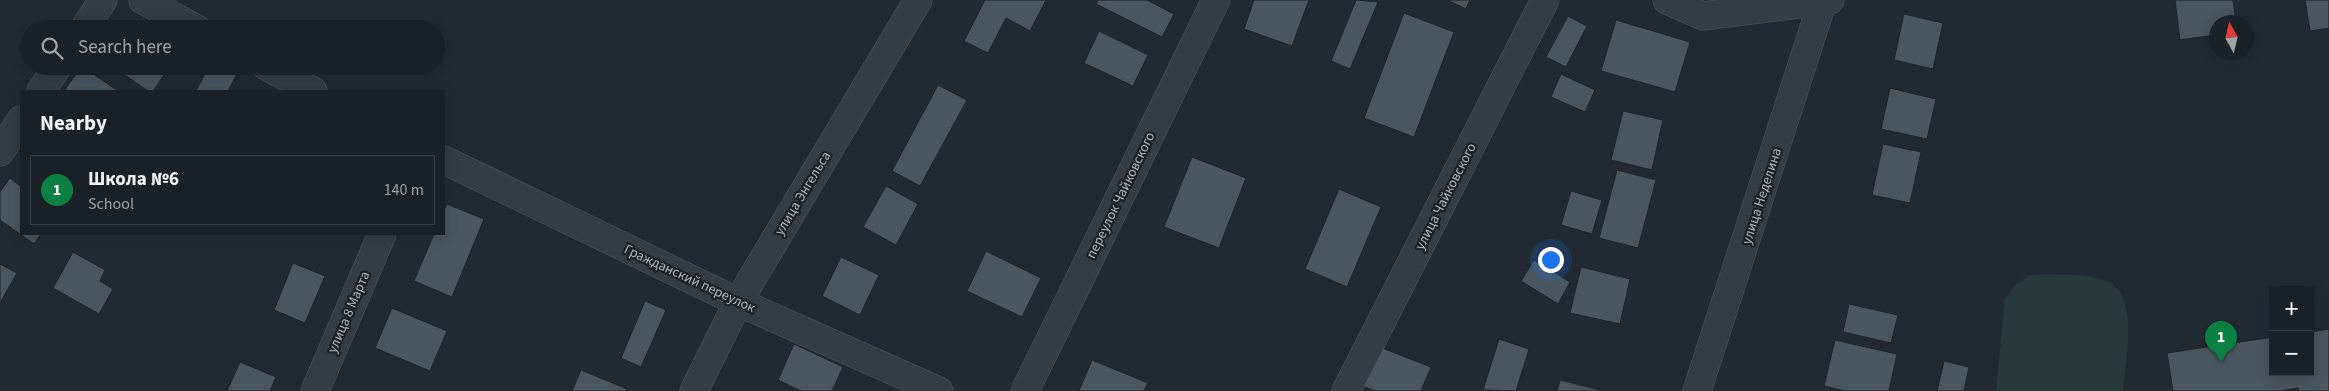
<!DOCTYPE html>
<meta charset="utf-8">
<style>
:root{--surface:#192026;--page:#262d32;--text:#f1f3f6;--muted:#9fa3a7;--line:#373e43;--accent:#0b8043}
body{margin:0;font-family:"Source Sans 3",sans-serif;background:var(--page);color:var(--text)}
.controls{position:absolute;right:15px;bottom:15px;display:grid;overflow:hidden;border-radius:0px;box-shadow:0 2px 12px #0003}
.controls button{width:45px;height:45px;display:grid;place-items:center;padding:0;border:0;border-bottom:1px solid var(--line);background:var(--surface);color:var(--text);font:25px sans-serif}
.compass{position:absolute;left:2209px;top:15px;width:45px;height:45px;border-radius:50%;background:var(--surface);box-shadow:0 2px 12px #0003;rotate:352deg}
.you{position:absolute;left:1550px;top:259px;width:18px;height:18px;margin:-12px;border:4px solid #fff;border-radius:50%;background:#1a73e8;box-shadow:0 0 0 8px #1a73e833}
.badge{display:grid;place-items:center;width:32px;height:32px;border-radius:50%;background:var(--accent);color:#fff;font-size:16px;font-weight:700}
.pin{position:absolute;translate:-50% -41px;filter:drop-shadow(0 1px 2px #0008)}
.pin::after{content:'';position:absolute;top:26px;width:18px;height:15px;background:inherit;clip-path:polygon(0 0,100% 0,50% 100%)}
.list{margin:0;padding:0;list-style:none}
h2{display:flex;justify-content:space-between;align-items:center;height:65px;margin:0;padding:0 20px;font-size:21px}
h2 small{font-size:16px;font-weight:400;color:var(--muted)}
.list li{display:grid;grid-template-columns:32px 1fr auto;gap:15px;align-items:center;box-sizing:border-box;height:70px;margin:0 10px 10px;padding:0 10px;border:1px solid var(--line);border-radius:0px}
.list b{display:block;font-size:19px;white-space:nowrap}
.list p{margin:0;font-size:16px;white-space:nowrap;color:var(--muted)}
.list em{font-size:16px;font-style:normal;color:var(--muted)}
.icon{flex:none;width:28px;height:28px;fill:none;stroke:currentColor;stroke-width:2;stroke-linecap:round;stroke-linejoin:round}
.map{position:relative;flex:none;width:2329px;height:391px;overflow:hidden}
.search{position:absolute;background:var(--surface);box-shadow:0 2px 12px #0003;left:20px;top:20px;width:425px;height:55px;display:flex;align-items:center;gap:12px;box-sizing:border-box;padding:0 18px;border-radius:28px;color:var(--muted);font-size:19px}
.panel{position:absolute;background:var(--surface);box-shadow:0 2px 12px #0003;left:20px;top:90px;width:425px;height:145px;border-radius:0px}
.map>svg:first-child{display:block}
.green{fill:#273938}
.building{fill:#49555f;stroke:#1c232b}
.lines{fill:none;stroke-linecap:round;stroke-linejoin:round}
.minor-casing{stroke:#4f575f;stroke-width:29}
.minor{stroke:#343c44;stroke-width:28}
.labels{text-anchor:middle;stroke-width:4.5;stroke-linejoin:round;paint-order:stroke}
.street-label{font-size:14px;fill:#aeb7c1;stroke:#1a2129}
</style>
<div class="map">
<svg width="2329" height="391" viewBox="0 0 2329 391">
<rect width="100%" height="100%" fill="#212a33"/>
<!-- green -->
<path class="green" d="M2041,274C2061,275 2083,274 2102,279C2142,289 2125,362 2123,391H1996L2005,299L2015,285L2029,275Z"/>
<!-- building -->
<g class="building">
<polygon points="985,0 1046,0 1030,31 1006,18 988,53 964,41"/>
<polygon points="1098,0 1147,0 1174,14 1162,37 1096,4"/>
<polygon points="1254,0 1309,0 1292,46 1244,29"/>
<polygon points="1356,0 1378,2 1350,69 1331,61"/>
<polygon points="1447,0 1470,0 1466,9"/>
<polygon points="2175,0 2233,0 2236,22 2216,22 2216,35 2180,40"/>
<polygon points="2305,0 2329,0 2329,28 2310,31"/>
<polygon points="1404,13 1454,32 1414,137 1364,118"/>
<polygon points="1904,14 1943,23 1933,69 1894,60"/>
<polygon points="1568,16 1587,26 1566,67 1546,57"/>
<polygon points="1616,20 1690,42 1675,92 1601,71"/>
<polygon points="124,23 133,29 120,29"/>
<polygon points="1099,31 1148,55 1133,86 1084,63"/>
<polygon points="82,66 118,91 64,91"/>
<polygon points="112,66 170,66 153,91 148,91"/>
<polygon points="209,66 227,66 238,72 228,91 196,91"/>
<polygon points="1561,74 1595,90 1585,112 1551,97"/>
<polygon points="938,85 967,100 920,186 892,171"/>
<polygon points="1890,88 1936,99 1927,139 1881,129"/>
<polygon points="1623,111 1663,120 1652,170 1611,160"/>
<polygon points="1883,144 1921,152 1910,203 1872,195"/>
<polygon points="1192,157 1246,178 1219,248 1164,227"/>
<polygon points="1617,170 1656,180 1638,248 1599,238"/>
<polygon points="10,178 21,187 21,234 41,234 34,244 0,220 0,192"/>
<polygon points="886,186 918,204 896,245 863,227"/>
<polygon points="1339,189 1381,207 1347,287 1305,269"/>
<polygon points="1571,191 1602,200 1592,234 1561,225"/>
<polygon points="447,204 484,219 452,297 414,281 434,234 444,234 444,210"/>
<polygon points="986,251 1041,278 1022,317 967,291"/>
<polygon points="73,252 105,270 100,281 113,289 99,314 53,288"/>
<polygon points="841,257 879,275 860,315 822,296"/>
<polygon points="1534,260 1570,282 1558,304 1521,281"/>
<polygon points="293,263 325,276 305,323 274,310"/>
<polygon points="0,264 17,273 0,303"/>
<polygon points="1581,267 1630,279 1620,324 1570,313"/>
<polygon points="645,301 666,310 641,367 621,358"/>
<polygon points="1849,304 1898,315 1891,343 1843,332"/>
<polygon points="392,308 447,331 430,371 375,348"/>
<polygon points="2329,329 2329,391 2299,391 2298,388 2281,391 2173,391 2167,353 2273,337 2273,372 2310,372 2310,332"/>
<polygon points="1499,339 1529,349 1516,391 1483,390"/>
<polygon points="1835,340 1897,354 1889,391 1845,391 1824,386"/>
<polygon points="794,344 843,367 832,391 801,391 778,380"/>
<polygon points="1377,346 1431,367 1421,391 1375,391 1362,386"/>
<polygon points="1092,360 1148,383 1144,391 1079,391"/>
<polygon points="1944,361 1969,367 1964,391 1937,391"/>
<polygon points="240,362 276,377 270,391 227,391"/>
<polygon points="581,370 627,389 626,391 572,391"/>
<polygon points="1560,380 1604,391 1557,391"/>
</g>
<g class="lines">
<!-- minor casing -->
<g class="minor-casing">
<g id="minor">
<polyline points="143,0 197,29"/>
<polyline points="1667,0 1703,16 1830,0"/>
<polyline points="84,29 103,0"/>
<polyline points="266,66 313,91"/>
<polyline points="41,91 58,66"/>
<polyline points="0,152 21,120"/>
<polyline points="444,160 738,302 939,391"/>
<polyline points="315,391 382,234"/>
<polyline points="694,391 738,302 918,0"/>
<polyline points="1025,391 1216,0"/>
<polyline points="1346,391 1545,0"/>
<polyline points="1697,391 1823,0"/>
</g>
</g>
<!-- minor -->
<use href="#minor" class="minor"/>
</g>
<g class="labels">
<!-- street labels -->
<g class="street-label">
<text transform="translate(802 193) rotate(-59)" y="5">улица Энгельса</text>
<text transform="translate(1120 195) rotate(-64)" y="5">переулок Чайковского</text>
<text transform="translate(1445 196) rotate(-63)" y="5">улица Чайковского</text>
<text transform="translate(1761 196) rotate(-72)" y="5">улица Неделина</text>
<text transform="translate(690 278) rotate(25)" y="5">Гражданский переулок</text>
<text transform="translate(348 312) rotate(-67)" y="5">улица 8 Марта</text>
</g>
</g>
</svg>
<div class="controls">
<button>+</button>
<button>−</button>
</div>
<svg class="compass" viewBox="-18 -18 36 36"><path d="M0-13l5 13h-10z" fill="#e53935"/><path d="M0 13l5-13h-10z" fill="#9fa3a7"/></svg>
<div class="you"></div>
<div class="pin badge" style="left:2221px;top:362px">1</div>
<div class="search"><svg class="icon" aria-label="search" viewBox="0 0 24 24"><circle cx="10" cy="10" r="6"/><path d="M15 15l6 6"/></svg>Search here</div>
<section class="panel">
<h2>Nearby<small></small></h2>
<ul class="list">
<li><span class="badge">1</span><div><b>Школа №6</b><p>School</p></div><em>140 m</em></li>
</ul>
</section>
</div>
